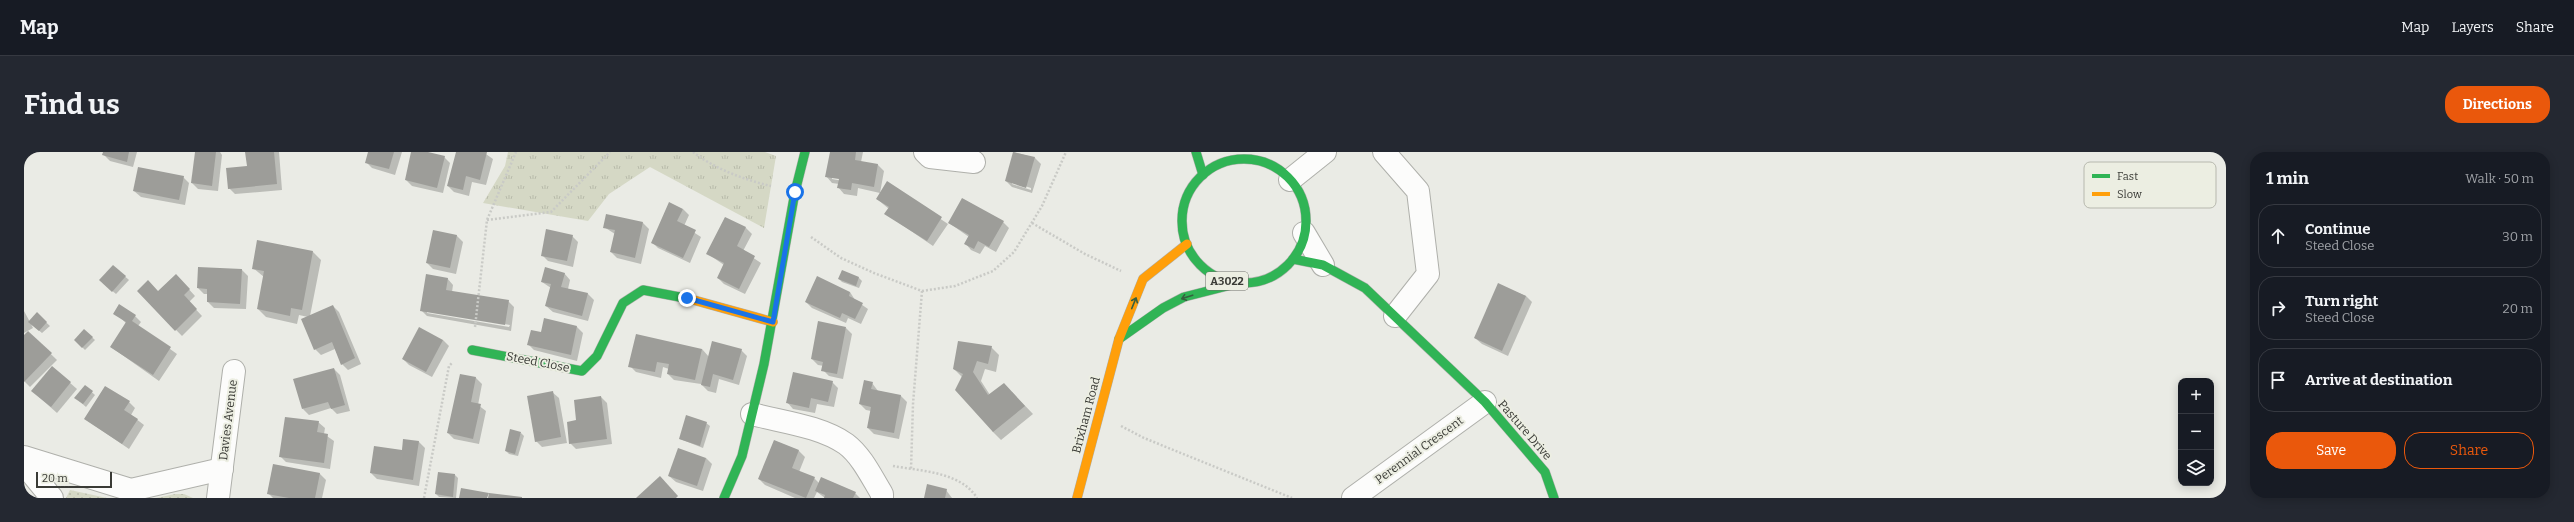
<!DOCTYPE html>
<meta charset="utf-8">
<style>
:root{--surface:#171b24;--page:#242831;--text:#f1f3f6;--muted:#9ea1a6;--line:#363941;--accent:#ea580c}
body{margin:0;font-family:Bitter,serif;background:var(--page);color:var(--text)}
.controls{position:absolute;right:12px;bottom:12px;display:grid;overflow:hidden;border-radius:8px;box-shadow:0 2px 10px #0003}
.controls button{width:36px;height:36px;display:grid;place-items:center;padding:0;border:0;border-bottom:1px solid var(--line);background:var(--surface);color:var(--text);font:20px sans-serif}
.scale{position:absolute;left:12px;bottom:10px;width:76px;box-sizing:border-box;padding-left:4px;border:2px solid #3a3b36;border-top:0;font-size:11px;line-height:14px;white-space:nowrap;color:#3a3b36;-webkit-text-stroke:3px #eceee2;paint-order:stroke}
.stop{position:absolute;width:12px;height:12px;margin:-9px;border:3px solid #1a73e8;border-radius:50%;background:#fff}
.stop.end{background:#1a73e8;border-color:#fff;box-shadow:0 1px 4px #0008}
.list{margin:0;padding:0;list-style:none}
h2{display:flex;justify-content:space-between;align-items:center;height:52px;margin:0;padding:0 16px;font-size:17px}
h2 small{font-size:13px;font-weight:400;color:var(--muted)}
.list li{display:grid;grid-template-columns:26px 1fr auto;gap:12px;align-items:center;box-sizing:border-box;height:64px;margin:0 8px 8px;padding:0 8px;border:1px solid var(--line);border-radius:16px}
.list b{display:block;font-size:15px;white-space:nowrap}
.list p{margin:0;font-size:13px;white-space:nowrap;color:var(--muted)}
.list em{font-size:13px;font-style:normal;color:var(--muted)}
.actions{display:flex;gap:8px;padding:12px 16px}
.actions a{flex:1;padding:9px 0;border:1px solid var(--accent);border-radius:16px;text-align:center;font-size:14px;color:var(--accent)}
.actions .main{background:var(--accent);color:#fff}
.icon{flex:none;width:22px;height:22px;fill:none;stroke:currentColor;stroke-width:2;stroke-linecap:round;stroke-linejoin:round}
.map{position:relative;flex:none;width:2202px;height:346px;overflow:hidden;border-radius:16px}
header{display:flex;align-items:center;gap:24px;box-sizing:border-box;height:56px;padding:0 20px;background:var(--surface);border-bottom:1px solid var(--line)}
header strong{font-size:19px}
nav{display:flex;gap:22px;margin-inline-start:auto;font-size:14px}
.intro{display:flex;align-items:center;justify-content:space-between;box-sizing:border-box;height:96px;padding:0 24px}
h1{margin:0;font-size:28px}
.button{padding:10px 18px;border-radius:16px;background:var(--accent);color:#fff;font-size:14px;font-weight:700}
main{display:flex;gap:24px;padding:0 24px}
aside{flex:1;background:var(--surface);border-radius:16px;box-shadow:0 2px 10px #0003}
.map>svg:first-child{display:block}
.grass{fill:url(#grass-dots)}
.park{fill:url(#park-tufts)}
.shadow{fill:#0003;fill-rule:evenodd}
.building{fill:#9d9d99}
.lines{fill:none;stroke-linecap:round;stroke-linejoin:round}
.street-casing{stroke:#afb0ab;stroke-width:24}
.fast-casing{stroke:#afb0ab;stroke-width:10}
.slow-casing{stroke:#afb0ab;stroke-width:10}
.path{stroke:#c9cac6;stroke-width:2.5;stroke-dasharray:2 2;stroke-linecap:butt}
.street{stroke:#fcfcfb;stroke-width:22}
.fast{stroke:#30b455;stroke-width:9}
.slow{stroke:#ff9f0a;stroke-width:9}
.oneway{stroke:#375f3f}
.route{stroke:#1a73e8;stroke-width:5}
.labels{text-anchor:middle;stroke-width:4;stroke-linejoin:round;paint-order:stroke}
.shield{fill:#eceee2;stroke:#6f716a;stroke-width:1}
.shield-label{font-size:11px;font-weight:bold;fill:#3a3b36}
.street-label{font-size:12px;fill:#3a3b36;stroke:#eceee2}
.key{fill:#eceee2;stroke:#b7b8ae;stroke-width:1}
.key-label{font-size:11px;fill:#3a3b36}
</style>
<header>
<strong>Map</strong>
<nav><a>Map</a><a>Layers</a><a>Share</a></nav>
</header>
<div class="intro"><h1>Find us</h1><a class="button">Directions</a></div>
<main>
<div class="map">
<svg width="2202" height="346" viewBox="0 0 2202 346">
<defs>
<pattern id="grass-dots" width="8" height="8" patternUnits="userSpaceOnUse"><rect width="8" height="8" fill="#d5d8c5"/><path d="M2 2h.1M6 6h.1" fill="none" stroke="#b8baaa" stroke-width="1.8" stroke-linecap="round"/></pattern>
<pattern id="park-tufts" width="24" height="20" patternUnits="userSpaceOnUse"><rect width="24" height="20" fill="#d5d8c5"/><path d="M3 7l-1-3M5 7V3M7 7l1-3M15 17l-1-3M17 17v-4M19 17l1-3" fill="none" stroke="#b8baaa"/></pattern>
</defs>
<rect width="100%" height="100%" fill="#eaebe5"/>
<!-- grass -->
<g class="grass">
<polygon points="46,338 83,346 42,346"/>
<polygon points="151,342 160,342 169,346 132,346"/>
</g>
<!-- park -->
<polygon class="park" points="484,0 741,0 752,4 740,76 626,15 585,42 564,69 459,51 481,14"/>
<!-- shadow -->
<g class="shadow">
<polygon points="80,0 113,0 109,15 86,9 80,3"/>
<polygon points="172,0 196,0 198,3 194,39 174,37 168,31"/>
<polygon points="222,0 255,0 258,38 211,42 205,36 224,15"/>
<polygon points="345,0 378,0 371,23 348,16 342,10"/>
<polygon points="388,0 420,5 426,11 419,41 388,34 382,28"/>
<polygon points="433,0 459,0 469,7 462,33 448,30 445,44 430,40 424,34"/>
<path d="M807,0H839L837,10L854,13L860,19L856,41L834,36L833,44L820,42L814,35L815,32L808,31L802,24ZM808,25L820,27L819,29L808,27Z"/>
<path d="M990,0L1011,6L1017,12L1008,41L988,35L982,29ZM988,30L1007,36V38L988,32Z"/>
<polygon points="159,25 165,31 161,53 117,45 110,39"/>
<polygon points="863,31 924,72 909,94 862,62 865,57 853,47"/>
<polygon points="939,47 979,70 985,76 972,100 961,94 956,102 947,98 941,91 945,85 925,71"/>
<polygon points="659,57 665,63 660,74 677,85 666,111 634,96 628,90"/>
<polygon points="701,66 722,76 728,82 719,99 737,111 721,142 700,132 694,126 700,113 684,102"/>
<polygon points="619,71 625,77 617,112 593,106 587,100 591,82 580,75"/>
<polygon points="410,79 433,84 439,90 432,122 409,117 403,111"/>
<polygon points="548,84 554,90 549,115 524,109 518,103"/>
<polygon points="289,100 297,108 286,164 309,154 315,160 337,212 324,218 318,212 311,197 297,203 291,197 284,165 275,163 273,172 242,165 234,157 240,125 229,116"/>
<polygon points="89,114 105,128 92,142 79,131"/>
<polygon points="218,118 224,124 222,157 190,156 184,150 184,142 180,142 174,136"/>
<polygon points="818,119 835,126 838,129 835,136 818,130 815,127"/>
<polygon points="540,121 546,128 544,137 564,142 570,148 564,169 529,160 522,154 527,136 518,130"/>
<polygon points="152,123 171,144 165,150 178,164 158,184 114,139 134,140"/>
<path d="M423,126L429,133L428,140L484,149L490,155L487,179L403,164L397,158ZM403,159L486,173L485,175L403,161Z"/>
<polygon points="1475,133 1502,144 1508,150 1484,204 1458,192 1451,186"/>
<polygon points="826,140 831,148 844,157 837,172 824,166 822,171 788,156 782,150"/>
<polygon points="0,159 6,170 13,162 26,174 18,181 7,172 9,176 0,181"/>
<polygon points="91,161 111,164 117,170 114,174 153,202 135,229 87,195 103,172"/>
<polygon points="521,168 553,175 559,181 553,209 510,198 504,192 517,182"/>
<polygon points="822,176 828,182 819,227 805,224 799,218 800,214 794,213 788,207"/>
<polygon points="60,178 71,188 61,198 51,188"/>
<polygon points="4,180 33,208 6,235 0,229 0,185"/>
<polygon points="419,188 425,194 408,225 385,213 379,207"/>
<polygon points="967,195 975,203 972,220 961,217 957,229 966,243 988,240 1009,262 977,288 969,280 938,225 930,217"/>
<polygon points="678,197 685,205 717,198 723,204 715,233 695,227 692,241 684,239 677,232 650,228 644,222 645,217 639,215 637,226 612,220 606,214"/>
<polygon points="29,216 53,237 33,261 15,245"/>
<polygon points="310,217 316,223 326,259 313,262 307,256 285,263 279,257"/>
<polygon points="437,223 452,226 458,232 454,253 462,259 455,292 430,287 424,281"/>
<polygon points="808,230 814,236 810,255 793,252 791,261 769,257 763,250"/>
<polygon points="848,231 854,239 877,244 883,250 875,287 850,282 844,276 847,259 842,258 836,252"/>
<polygon points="61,234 71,243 62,255 55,249"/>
<polygon points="81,235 105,250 111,256 107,263 120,273 105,297 61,267"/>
<polygon points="528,240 535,246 543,291 518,295 512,289"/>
<polygon points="577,245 583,251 588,292 552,297 546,291 553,269"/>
<polygon points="294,270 301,276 300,282 310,289 306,317 262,310 256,304"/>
<polygon points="682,271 686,274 679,296 656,287"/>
<polygon points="497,281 500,284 494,304 485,302 482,299"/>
<polygon points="380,288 395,290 401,296 395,334 353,327 347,321 378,300"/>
<polygon points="751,289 775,299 781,305 775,320 790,326 795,331 831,341 836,346 801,346 793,340 790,346 771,346 741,333 735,327"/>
<polygon points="682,306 688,312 679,339 652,330 645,324"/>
<polygon points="250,313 296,322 302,328 298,346 249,346 244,341"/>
<polygon points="431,323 434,326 432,346 415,345 412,342"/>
<polygon points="922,338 928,346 901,346"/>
</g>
<!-- building -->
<g class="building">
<polygon points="79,0 105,0 103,10 78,3"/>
<polygon points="171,0 192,0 188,34 167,31"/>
<polygon points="221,0 250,0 253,32 204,37 202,16 223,14"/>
<polygon points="344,0 370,0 365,17 341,11"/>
<polygon points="387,0 404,0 421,4 413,36 381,28"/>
<polygon points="432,0 463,0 456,28 442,24 439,38 423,34"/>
<polygon points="806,0 832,0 831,8 854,12 850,35 828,31 827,38 813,36 815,27 801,25"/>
<polygon points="989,0 1011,5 1002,36 981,29"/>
<polygon points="114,15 160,24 155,48 109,39"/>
<polygon points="863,29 918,65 903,89 860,62 865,55 852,47"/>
<polygon points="938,46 980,69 965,95 954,89 950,97 940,92 945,83 924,71"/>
<polygon points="645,50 659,57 653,69 672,78 659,106 627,91"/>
<polygon points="582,62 619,70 611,106 586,100 591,78 579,76"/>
<polygon points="701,65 722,75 713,94 731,104 715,137 693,126 700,111 682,102"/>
<polygon points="522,77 549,83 543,109 517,104"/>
<polygon points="409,78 433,83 426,116 402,111"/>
<polygon points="233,88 289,99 278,158 267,156 266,164 233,157 240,119 228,117"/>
<polygon points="89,113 102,124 88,140 75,128"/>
<polygon points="174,115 218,117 216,152 183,150 183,137 173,136"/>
<polygon points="521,115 541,121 537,135 564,141 558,164 521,154 527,132 517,130"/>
<polygon points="818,118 835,125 832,134 814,127"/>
<polygon points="152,122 166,137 160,143 173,157 151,179 113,139 124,128 134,139"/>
<polygon points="402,122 424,126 422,138 485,148 481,173 396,159"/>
<polygon points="793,124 826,140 825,144 839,151 831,167 818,161 816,166 781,150"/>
<polygon points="1474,131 1502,144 1478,199 1450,186"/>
<polygon points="95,152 112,163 108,169 147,195 129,223 86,195 102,170 89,162"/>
<polygon points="309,153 331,206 317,213 308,190 290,198 277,167"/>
<polygon points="13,160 23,170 15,179 4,170"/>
<polygon points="520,166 553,174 547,203 503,193 507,178 517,180"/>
<polygon points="794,169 822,175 813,222 797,219 799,210 787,207"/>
<polygon points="395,175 419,188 402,220 378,207"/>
<polygon points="60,177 69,185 58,196 50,188"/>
<polygon points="4,179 28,201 0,230 0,183"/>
<polygon points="612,182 678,197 671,228 643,222 645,212 633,210 631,220 604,215"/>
<polygon points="688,189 718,197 709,228 689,222 686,235 677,233"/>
<polygon points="934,189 968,194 964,212 953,209 949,220 964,243 980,231 1001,254 969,280 931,238 939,222 929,217"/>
<polygon points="28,214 47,230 27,255 7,239"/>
<polygon points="310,216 321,253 307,257 304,250 278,257 269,227"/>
<polygon points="769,220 809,229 804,250 787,246 785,256 762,251"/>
<polygon points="436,222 452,225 447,250 457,252 449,287 423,281"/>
<polygon points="840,228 849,230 847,237 877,243 870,281 843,276 847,255 835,252"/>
<polygon points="61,233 69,239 59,252 50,246"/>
<polygon points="81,234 106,249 100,258 114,267 98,292 60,267"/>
<polygon points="529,239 537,285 511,290 503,244"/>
<polygon points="577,244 583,287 545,292 543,270 552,268 550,248"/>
<polygon points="662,263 683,270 676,294 655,287"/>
<polygon points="261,265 295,269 293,280 304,282 300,311 255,305"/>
<polygon points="486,277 497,280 491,302 481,299"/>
<polygon points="379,287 395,289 389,328 346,321 350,294 378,298"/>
<polygon points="750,288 775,298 768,316 791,325 782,346 734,327"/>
<polygon points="654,296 682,306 673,334 644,324"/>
<polygon points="249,312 296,321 291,346 265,346 243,342"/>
<polygon points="414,320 431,322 429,345 411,342"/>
<polygon points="636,324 654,344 652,346 612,346"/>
<polygon points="797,325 832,340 829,346 800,346 801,343 791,339"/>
<polygon points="903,332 923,337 921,346 900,346"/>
<polygon points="437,336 465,341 463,346 435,346"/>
<polygon points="465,341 498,345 498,346 464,346"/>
</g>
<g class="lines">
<!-- street casing -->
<g class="street-casing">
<g id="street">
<polyline points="901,0 906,5 950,10"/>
<polyline points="1360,0 1394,39 1404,122 1371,164"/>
<polyline points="1266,28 1301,0"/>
<polyline points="1280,81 1299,113"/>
<path d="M728,262C758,270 796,274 822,292C838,304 848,326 858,342V346"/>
<polyline points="0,305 107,338 198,317"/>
<polyline points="0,312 28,346"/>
<polyline points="194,346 210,219"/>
<polyline points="1329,346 1461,250"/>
</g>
</g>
<!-- fast casing -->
<g class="fast-casing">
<g id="fast">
<polyline points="1172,0 1179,23"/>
<circle cx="1220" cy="69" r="62"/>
<polyline points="1269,107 1299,113 1341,136 1461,250 1521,320 1530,346"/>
<polyline points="1095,187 1139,156 1160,145 1215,131"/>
<polyline points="448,198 558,219 573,204 599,151 619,138 666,147"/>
<polyline points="700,346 718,304 740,212 771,40 781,0"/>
</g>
</g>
<!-- slow casing -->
<g class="slow-casing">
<g id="slow">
<polyline points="666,147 749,170"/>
<polyline points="1053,346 1095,187 1119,127 1163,92"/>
</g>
</g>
<!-- path -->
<g class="path">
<path d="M669,0C691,17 721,28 747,34"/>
<polyline points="463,68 527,60 586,0"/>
<polyline points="1008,71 1061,102 1097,119"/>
<polyline points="787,85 817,106 850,121 898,139 889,252 887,317"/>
<polyline points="898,139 931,134 969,119 990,100 1018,54 1042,0"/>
<polyline points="451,175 463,68 492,0"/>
<polyline points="1097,274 1120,286 1268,346"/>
<path d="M869,314C897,319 937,320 953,346"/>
<polyline points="400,346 425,214 428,211"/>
</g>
<!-- street -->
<use href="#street" class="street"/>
<!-- fast -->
<use href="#fast" class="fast"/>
<!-- slow -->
<use href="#slow" class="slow"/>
</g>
<!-- one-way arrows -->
<defs><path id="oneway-shaft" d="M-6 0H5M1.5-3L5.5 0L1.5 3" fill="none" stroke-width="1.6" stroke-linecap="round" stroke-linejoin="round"/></defs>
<g class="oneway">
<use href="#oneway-shaft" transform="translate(1163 145) rotate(162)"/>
<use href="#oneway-shaft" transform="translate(1110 151) rotate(-68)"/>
</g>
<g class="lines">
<!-- route -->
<polyline class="route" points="663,146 749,170 771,40"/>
</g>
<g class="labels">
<!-- shield labels -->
<rect class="shield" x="1182" y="120" width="42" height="18" rx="3"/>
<g class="shield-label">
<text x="1203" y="133">A3022</text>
</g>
<!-- street labels -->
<g class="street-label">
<text transform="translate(514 210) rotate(11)" y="4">Steed Close</text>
<text transform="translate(1062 263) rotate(-75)" y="4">Brixham Road</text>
<text transform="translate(204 268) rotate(-83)" y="4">Davies Avenue</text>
<text transform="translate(1501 278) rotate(49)" y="4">Pasture Drive</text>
<text transform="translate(1395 298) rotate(-36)" y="4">Perennial Crescent</text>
</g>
</g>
<!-- legend -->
<rect x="2060" y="10" width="132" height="46" rx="6" class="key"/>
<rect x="2068" y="22" width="18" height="4" fill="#30b455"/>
<rect x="2068" y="40" width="18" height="4" fill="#ff9f0a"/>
<g class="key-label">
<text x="2093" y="28">Fast</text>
<text x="2093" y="46">Slow</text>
</g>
</svg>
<div class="controls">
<button>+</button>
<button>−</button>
<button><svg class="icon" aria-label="layers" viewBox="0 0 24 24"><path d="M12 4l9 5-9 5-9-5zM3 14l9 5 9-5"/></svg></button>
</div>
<div class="scale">20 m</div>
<div class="stop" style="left:771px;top:40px"></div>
<div class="stop end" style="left:663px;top:146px"></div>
</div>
<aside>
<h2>1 min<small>Walk · 50 m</small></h2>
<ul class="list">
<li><svg class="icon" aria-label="ahead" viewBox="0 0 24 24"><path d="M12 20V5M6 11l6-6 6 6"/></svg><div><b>Continue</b><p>Steed Close</p></div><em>30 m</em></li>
<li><svg class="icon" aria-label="right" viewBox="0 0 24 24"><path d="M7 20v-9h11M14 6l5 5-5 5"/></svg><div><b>Turn right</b><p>Steed Close</p></div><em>20 m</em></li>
<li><svg class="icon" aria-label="arrive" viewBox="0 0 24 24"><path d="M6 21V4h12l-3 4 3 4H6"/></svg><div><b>Arrive at destination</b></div></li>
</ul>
<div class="actions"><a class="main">Save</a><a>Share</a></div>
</aside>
</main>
